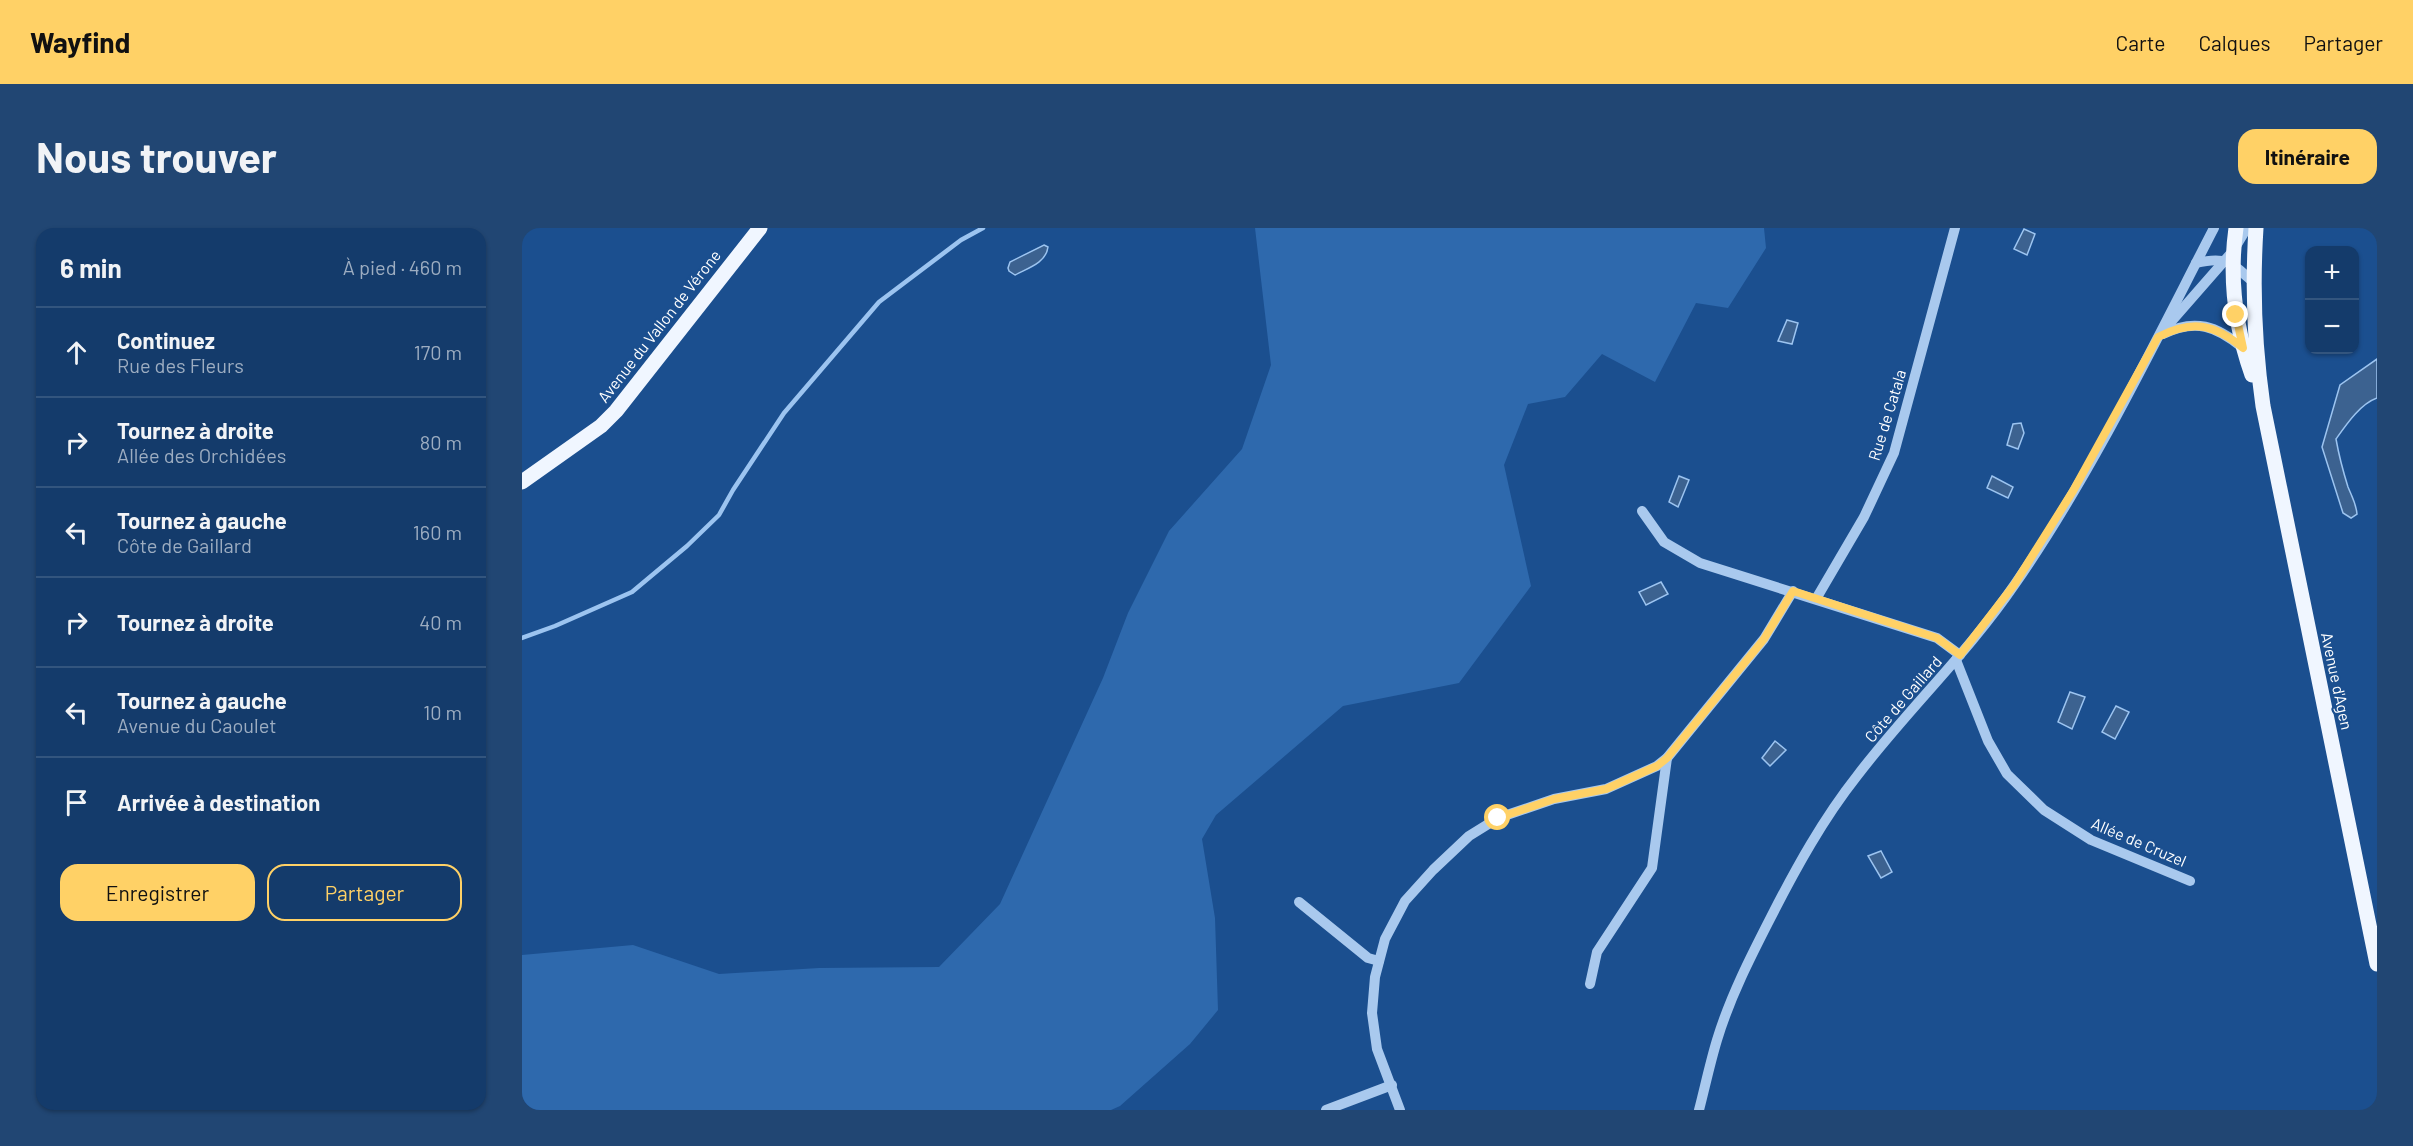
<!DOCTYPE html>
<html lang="fr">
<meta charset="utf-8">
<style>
:root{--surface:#143b6b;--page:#214673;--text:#f1f3f6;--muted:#9dadc1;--line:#33557e;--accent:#ffd166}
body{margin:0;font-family:Barlow,sans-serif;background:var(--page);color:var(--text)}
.controls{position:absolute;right:18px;top:18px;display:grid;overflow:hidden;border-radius:12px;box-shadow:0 2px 4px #0004}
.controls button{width:54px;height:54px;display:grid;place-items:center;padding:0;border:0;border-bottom:2px solid var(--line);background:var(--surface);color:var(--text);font:30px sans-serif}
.stop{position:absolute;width:18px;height:18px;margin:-14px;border:4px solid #ffd166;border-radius:50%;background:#fff}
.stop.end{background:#ffd166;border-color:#fff;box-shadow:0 2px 6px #0008}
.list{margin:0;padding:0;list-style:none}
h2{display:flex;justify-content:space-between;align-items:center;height:78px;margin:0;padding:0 24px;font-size:26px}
h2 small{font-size:20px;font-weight:400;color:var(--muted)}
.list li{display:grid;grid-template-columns:39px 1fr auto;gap:18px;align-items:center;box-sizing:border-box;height:90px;padding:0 24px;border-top:2px solid var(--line)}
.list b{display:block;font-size:22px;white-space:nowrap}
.list p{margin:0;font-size:20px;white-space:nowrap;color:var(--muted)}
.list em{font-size:20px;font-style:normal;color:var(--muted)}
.actions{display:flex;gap:12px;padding:18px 24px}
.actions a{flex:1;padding:14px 0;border:2px solid var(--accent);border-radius:18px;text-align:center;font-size:21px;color:var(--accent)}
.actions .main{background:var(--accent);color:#111}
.icon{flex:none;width:33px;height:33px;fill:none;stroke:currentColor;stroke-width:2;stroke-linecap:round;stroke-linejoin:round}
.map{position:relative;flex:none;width:1855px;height:882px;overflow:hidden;border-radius:18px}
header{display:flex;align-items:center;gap:36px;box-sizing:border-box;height:84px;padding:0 30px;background:var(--accent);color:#111}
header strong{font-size:28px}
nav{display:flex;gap:33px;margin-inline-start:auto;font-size:21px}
.intro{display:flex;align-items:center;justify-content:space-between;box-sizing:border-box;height:144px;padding:0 36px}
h1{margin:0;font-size:42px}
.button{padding:15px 27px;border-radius:18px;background:var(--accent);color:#111;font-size:21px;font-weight:700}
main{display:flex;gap:36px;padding:0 36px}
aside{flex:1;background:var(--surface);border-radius:18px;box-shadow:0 2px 4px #0004}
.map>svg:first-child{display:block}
.green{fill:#2e69ad}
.water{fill:#3c6290;stroke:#9cc4f0;stroke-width:1.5}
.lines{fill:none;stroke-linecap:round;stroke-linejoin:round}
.stream{stroke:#9cc4f0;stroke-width:4.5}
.minor{stroke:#a9c9ee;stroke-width:10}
.major{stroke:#f0f6ff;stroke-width:15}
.route{stroke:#ffd166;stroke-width:8}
.labels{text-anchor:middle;stroke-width:4.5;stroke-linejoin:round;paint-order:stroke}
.street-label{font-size:16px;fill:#fff;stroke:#1b4f8f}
</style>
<header>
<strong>Wayfind</strong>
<nav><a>Carte</a><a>Calques</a><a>Partager</a></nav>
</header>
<div class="intro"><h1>Nous trouver</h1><a class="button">Itinéraire</a></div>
<main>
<aside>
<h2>6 min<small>À pied · 460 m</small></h2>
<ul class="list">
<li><svg class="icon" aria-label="ahead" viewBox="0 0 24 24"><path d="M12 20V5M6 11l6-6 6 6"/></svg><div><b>Continuez</b><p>Rue des Fleurs</p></div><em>170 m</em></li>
<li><svg class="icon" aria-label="right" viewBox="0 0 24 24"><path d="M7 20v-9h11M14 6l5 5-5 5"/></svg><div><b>Tournez à droite</b><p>Allée des Orchidées</p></div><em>80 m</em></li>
<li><svg class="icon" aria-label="left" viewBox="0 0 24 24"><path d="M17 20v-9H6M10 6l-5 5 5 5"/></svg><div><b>Tournez à gauche</b><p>Côte de Gaillard</p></div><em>160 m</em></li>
<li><svg class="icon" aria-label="right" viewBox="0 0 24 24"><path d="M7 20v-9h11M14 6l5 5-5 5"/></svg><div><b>Tournez à droite</b></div><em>40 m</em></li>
<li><svg class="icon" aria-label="left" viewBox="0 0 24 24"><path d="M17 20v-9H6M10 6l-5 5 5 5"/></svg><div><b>Tournez à gauche</b><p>Avenue du Caoulet</p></div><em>10 m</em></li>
<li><svg class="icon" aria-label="arrive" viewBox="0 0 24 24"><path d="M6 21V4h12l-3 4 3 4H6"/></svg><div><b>Arrivée à destination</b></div></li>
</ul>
<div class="actions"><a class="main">Enregistrer</a><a>Partager</a></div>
</aside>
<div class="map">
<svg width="1855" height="882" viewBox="0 0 1855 882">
<rect width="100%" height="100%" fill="#1b4f8f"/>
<!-- green -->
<polygon class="green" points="733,0 1242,0 1244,20 1206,80 1174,75 1133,154 1080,126 1043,169 1006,176 982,237 1009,358 937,455 821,478 694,587 680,611 693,690 696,782 668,816 598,878 589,882 0,882 0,727 111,717 197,746 297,740 417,739 478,676 581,450 606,385 647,303 720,221 749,137"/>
<!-- water -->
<g class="water">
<polygon points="1502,1 1513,6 1505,27 1492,21"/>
<path d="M522,17L526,19C524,35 506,40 493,47L487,43L486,40L488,34Z"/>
<polygon points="1265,92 1276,95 1270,116 1256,113"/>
<path d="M1855,131V170C1838,176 1824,197 1814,211C1817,228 1821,243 1826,259C1830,269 1834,275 1835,286L1829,290L1821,285L1800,219L1818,157Z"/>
<polygon points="1499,195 1502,205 1496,221 1485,217 1491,196"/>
<polygon points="1157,248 1167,252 1156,279 1147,274"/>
<polygon points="1470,248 1491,259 1486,270 1465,260"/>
<polygon points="1139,354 1146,366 1124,377 1117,364"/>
<polygon points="1548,464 1563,469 1550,501 1536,494"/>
<polygon points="1594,478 1607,484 1593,511 1580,504"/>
<polygon points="1253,513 1264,522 1248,538 1240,530"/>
<polygon points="1359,623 1370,644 1359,650 1346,628"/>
</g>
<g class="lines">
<!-- stream -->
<polyline class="stream" points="0,410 33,398 110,364 165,318 197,287 211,262 262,185 357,74 439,12 461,0"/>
<!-- minor -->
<g class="minor">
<path d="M1674,35C1704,28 1709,34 1731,54"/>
<polyline points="1648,95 1711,23 1725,0"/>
<path d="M1641,106C1673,90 1695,98 1721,120"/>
<polyline points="1120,283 1142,314 1178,335 1415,410 1438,427"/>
<polyline points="1294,371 1342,289 1372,225 1433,0"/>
<polyline points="1434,432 1466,513 1485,546 1522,582 1569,612 1668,653"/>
<polyline points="777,674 846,730 857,733"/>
<polyline points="1068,756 1075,724 1130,640 1145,530"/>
<polyline points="804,882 870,857"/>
<polyline points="878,882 855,821 850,785 853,749 863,711 883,673 911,642 947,608 976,590 1032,571 1084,561 1135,538 1145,530 1242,411 1271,363"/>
<path d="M1177,882C1183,859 1188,835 1195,812C1208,769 1229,728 1249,689C1274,640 1301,591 1335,548C1385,482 1446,425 1493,356C1570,245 1630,120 1692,0"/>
</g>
<!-- major -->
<g class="major">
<path d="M1714,0C1707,50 1713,99 1730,147"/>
<path d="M1734,0C1730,62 1732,116 1741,178L1855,736"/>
<polyline points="0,254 79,198 94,183 238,0"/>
</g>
</g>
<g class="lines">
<!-- route -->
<path class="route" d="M976,590L1032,571L1084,561L1135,538L1145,530L1242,411L1271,363L1415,410L1438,427L1492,357L1551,263L1636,109C1670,92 1691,95 1721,120L1714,87"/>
</g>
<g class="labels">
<!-- street labels -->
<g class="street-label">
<text transform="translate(137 98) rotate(-52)" y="6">Avenue du Vallon de Vérone</text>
<text transform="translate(1365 187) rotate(-73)" y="6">Rue de Catala</text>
<text transform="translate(1815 453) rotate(78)" y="6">Avenue d'Agen</text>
<text transform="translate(1381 471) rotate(-49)" y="6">Côte de Gaillard</text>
<text transform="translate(1617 614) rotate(23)" y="6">Allée de Cruzel</text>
</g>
</g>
</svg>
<div class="controls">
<button>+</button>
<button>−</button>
</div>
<div class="stop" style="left:976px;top:590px"></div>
<div class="stop end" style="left:1714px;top:87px"></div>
</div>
</main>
